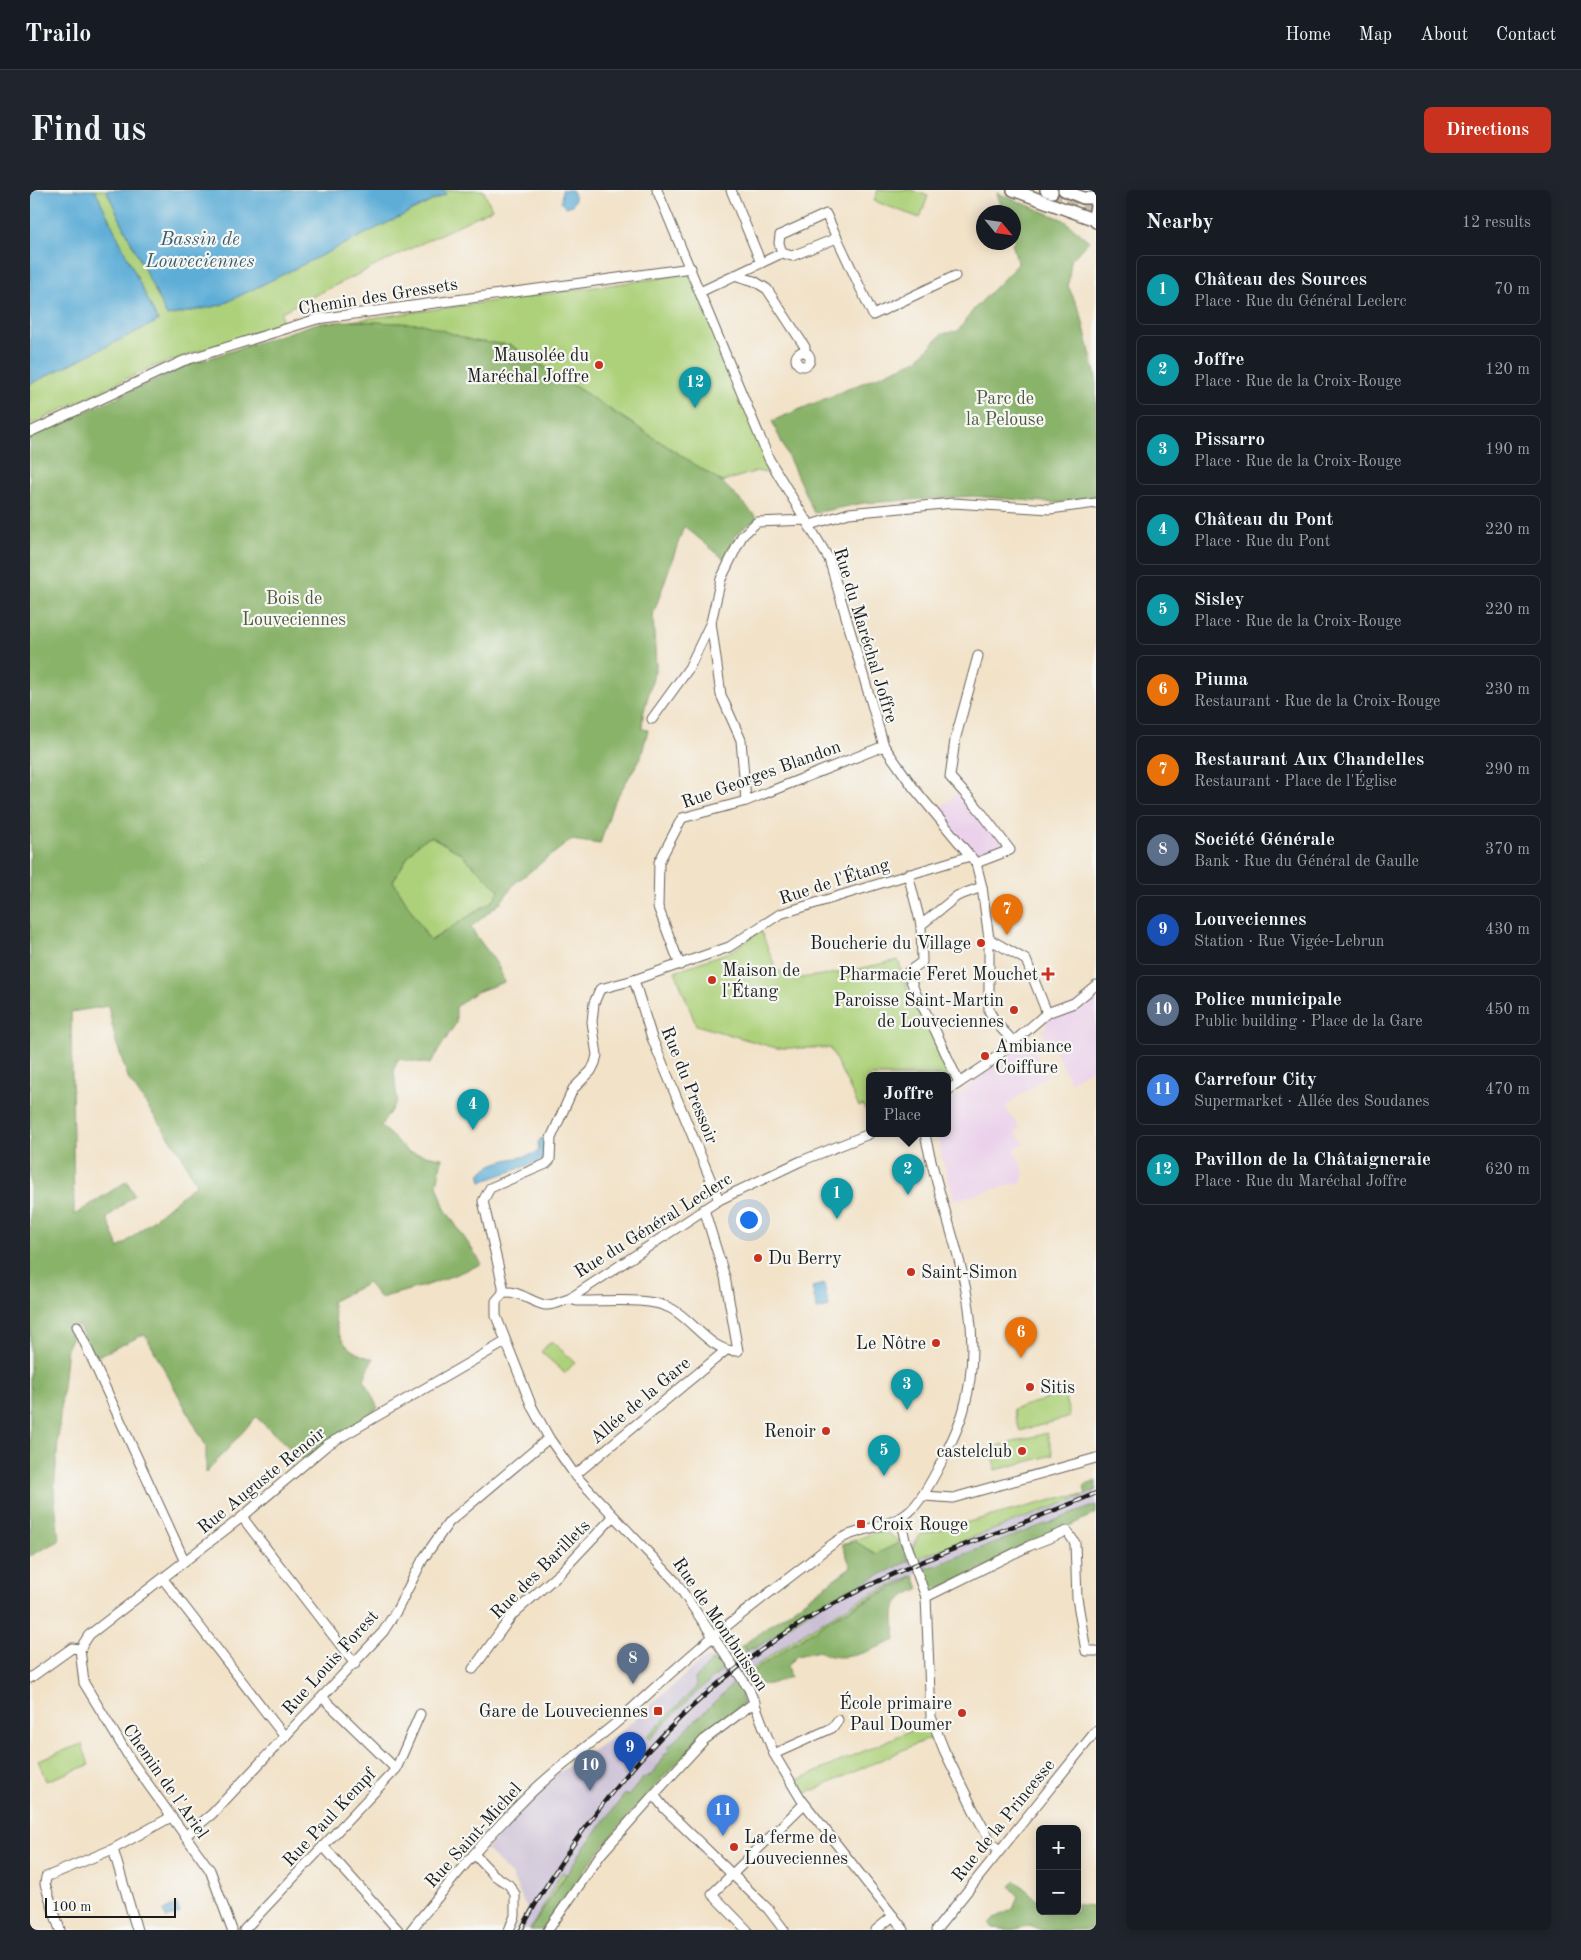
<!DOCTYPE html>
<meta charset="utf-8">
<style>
:root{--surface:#171b24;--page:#20242c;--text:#f1f3f6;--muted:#9ea1a6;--line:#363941;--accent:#c8321e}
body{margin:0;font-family:"Old Standard TT",serif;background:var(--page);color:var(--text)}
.controls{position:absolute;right:15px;bottom:15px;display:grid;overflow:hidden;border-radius:8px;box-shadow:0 2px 12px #0003}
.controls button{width:45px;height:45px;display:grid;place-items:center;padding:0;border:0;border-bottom:1px solid var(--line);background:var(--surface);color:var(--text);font:25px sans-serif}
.compass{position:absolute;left:946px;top:15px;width:45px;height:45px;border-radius:50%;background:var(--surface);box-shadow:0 2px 12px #0003;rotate:119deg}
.scale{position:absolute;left:15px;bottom:12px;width:131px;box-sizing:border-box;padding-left:5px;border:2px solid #1c1c1c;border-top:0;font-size:14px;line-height:18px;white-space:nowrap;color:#1c1c1c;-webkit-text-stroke:4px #f6f6f2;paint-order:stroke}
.you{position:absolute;left:718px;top:1029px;width:18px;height:18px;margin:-12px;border:4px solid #fff;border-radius:50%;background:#1a73e8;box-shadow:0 0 0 8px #1a73e833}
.badge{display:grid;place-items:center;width:32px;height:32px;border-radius:50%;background:var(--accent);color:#fff;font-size:16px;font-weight:700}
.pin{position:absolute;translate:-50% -41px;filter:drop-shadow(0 1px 2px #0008)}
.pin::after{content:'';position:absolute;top:26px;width:18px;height:15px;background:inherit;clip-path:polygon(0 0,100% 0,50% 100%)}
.popup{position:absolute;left:836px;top:882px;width:85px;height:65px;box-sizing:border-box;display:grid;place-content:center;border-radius:8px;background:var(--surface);filter:drop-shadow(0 1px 4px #0005);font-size:16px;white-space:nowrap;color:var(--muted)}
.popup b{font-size:19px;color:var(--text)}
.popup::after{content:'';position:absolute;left:50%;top:100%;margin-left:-10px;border:10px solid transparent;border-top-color:var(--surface)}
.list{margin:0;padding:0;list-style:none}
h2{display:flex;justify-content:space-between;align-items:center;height:65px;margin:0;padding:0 20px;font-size:21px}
h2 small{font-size:16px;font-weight:400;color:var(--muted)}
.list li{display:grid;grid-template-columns:32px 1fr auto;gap:15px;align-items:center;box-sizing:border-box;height:70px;margin:0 10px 10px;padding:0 10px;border:1px solid var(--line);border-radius:8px}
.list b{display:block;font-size:19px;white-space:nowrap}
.list p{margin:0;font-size:16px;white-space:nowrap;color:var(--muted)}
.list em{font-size:16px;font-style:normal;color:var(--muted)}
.map{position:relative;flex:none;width:1066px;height:1740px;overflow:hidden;border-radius:8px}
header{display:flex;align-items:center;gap:30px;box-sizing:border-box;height:70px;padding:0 25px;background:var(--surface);border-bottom:1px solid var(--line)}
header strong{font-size:24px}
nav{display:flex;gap:28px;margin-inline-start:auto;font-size:18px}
.intro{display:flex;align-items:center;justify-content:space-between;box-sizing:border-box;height:120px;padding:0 30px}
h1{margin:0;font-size:35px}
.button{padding:12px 22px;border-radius:8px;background:var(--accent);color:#fff;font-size:18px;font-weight:700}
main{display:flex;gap:30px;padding:0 30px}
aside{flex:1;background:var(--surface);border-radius:8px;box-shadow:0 2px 12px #0003}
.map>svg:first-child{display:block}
.built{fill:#ebd1eb}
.industrial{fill:#cbbfd5}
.green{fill:#add17a;stroke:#64764b}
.forest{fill:#8ab36a;stroke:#536843;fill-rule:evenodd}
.water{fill:#5dadd7;stroke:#3c647a}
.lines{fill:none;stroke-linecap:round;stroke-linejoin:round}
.major-tunnel{stroke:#c7baa6;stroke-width:11;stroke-dasharray:11 5.5;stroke-linecap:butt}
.minor-casing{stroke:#676158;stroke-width:11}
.major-casing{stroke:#676158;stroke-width:14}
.minor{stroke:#fff;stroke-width:9}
.major{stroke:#fff;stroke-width:11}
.rail-casing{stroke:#1c1c1c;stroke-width:4.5}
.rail{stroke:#f6f6f2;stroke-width:2.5;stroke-dasharray:8;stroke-linecap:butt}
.poi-dot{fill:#c8321e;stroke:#f6f6f2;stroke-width:2}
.labels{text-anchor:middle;stroke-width:4.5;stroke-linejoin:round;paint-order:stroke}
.street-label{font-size:18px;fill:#1c1c1c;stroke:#f6f6f2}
.poi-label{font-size:18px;fill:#1c1c1c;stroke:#f6f6f2;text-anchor:end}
.park-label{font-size:18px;fill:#4f5b3d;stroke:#f6f6f2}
.water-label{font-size:19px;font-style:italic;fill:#395d70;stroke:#f6f6f2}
</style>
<header>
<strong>Trailo</strong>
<nav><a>Home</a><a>Map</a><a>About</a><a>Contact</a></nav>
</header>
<div class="intro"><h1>Find us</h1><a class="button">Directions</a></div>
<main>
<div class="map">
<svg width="1066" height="1740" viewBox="0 0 1066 1740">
<rect width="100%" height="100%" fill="#f6f6f2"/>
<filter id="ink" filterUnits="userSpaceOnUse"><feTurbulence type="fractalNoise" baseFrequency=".02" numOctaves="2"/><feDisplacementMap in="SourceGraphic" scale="10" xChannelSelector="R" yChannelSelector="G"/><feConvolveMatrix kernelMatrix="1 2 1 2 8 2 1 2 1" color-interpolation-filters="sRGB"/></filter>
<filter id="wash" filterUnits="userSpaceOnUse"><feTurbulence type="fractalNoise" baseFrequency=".0096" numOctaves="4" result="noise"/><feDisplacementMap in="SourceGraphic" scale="20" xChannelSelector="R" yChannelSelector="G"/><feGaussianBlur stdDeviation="1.12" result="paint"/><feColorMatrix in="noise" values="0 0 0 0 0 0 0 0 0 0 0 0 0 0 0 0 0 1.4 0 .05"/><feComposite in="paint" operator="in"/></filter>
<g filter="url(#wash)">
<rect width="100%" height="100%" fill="#f2e2c8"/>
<!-- built -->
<g class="built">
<polygon points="928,602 974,655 973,658 945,667 907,621"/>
<polygon points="1066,800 1066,876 1040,892 1027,863 1011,840 1017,837 1014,831"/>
<polygon points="998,848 1017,885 975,917 990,938 985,942 995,953 984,960 994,981 992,992 924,1010 911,963 908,944 917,944 917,914"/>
</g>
<!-- industrial -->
<polygon class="industrial" points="1066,1291 1066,1323 898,1397 891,1383 884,1385 875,1392 802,1428 719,1484 714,1485 716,1503 714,1513 673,1546 599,1624 553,1680 512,1740 486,1740 497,1719 482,1686 456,1659 525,1585 589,1543 671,1471 680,1468 695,1473 702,1468 704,1462 821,1376 871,1352 879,1371 883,1352 889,1345 1034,1307 1056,1305 1054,1296"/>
<!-- green -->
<g class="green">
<polygon points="65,0 76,0 137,126 191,115 416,4 414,0 453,0 462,19 251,122 252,133 117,179 0,235 0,194 128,131"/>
<polygon points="848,0 881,0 898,6 890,28 844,11"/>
<polygon points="659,84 745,285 727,281 692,292 481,155 444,151 393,134 320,131"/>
<path d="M402,647L430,663L470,700L464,710L400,751L363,691C373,676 384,650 402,647Z"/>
<polygon points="731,741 746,779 763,789 815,782 868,770 879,804 925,888 917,893 917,886 839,886 839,927 833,915 829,917 800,858 746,858 666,835 645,781 702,761"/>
<polygon points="521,1151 545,1172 535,1183 511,1162"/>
<polygon points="1034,1204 1040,1227 990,1241 983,1219"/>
<polygon points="1017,1243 1023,1265 966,1280 960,1258"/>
<polygon points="1056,1305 885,1369 882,1359 889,1345 1034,1307"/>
<polygon points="855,1342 871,1352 846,1364 826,1352 812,1354 844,1343"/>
<path d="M884,1385L802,1428L719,1484L714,1485C768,1445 822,1410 884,1385Z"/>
<polygon points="713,1455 717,1461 705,1470 702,1468 704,1462"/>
<polygon points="900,1534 905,1548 895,1550 782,1601 777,1603 768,1590 891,1536"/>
<polygon points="52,1554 59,1575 16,1591 8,1570"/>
<polygon points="532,1682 536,1684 500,1740"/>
</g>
<!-- forest -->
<g class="forest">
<polygon points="967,3 1034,30 1059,51 1041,70 1038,96 1051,124 1066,188 1066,306 1026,313 944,306 833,313 784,323 742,231 887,170 912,144 928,141 944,119 988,74 982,53 984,52 984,22 973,22"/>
<path d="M320,131L393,134L444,151L481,155L692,292L728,328L707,343L694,369L654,336L623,425L626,476L613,525L612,539L618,540L611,567L583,614L570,654L541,650L485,693L470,713L441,737C451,756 470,771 474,792L444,803L426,817V833L400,874L368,869L364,880L367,911L351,936L378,962L412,968L407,995L415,1019L452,1074L401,1094L350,1108L338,1093L302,1111C308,1143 307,1159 343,1169L334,1189L348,1218L276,1273L226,1227L176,1283V1256L115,1144L64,1168L48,1134L37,1157L30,1226L24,1302L29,1351L0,1366V247L155,176L288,133ZM402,647L430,663L469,700L464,710L400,751L363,691C373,676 384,650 402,647ZM78,816L86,852L99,890L151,964L166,994L89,1058L77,1028L104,1005L97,991L44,1025L41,822Z"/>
<polygon points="1066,1291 1066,1300 1056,1305 1054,1296"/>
<path d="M1066,1315V1323L911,1398C897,1400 896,1394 891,1383L893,1380Z"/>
<polygon points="826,1352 846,1364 871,1352 879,1371 795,1411 725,1459 723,1457 717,1461 713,1455 821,1377 812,1354"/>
<path d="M884,1385L889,1399C859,1411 863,1421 866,1450C842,1459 812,1476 789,1461L767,1466L757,1476L760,1487C737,1495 734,1499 714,1485L719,1484L802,1428L875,1392Z"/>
<polygon points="683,1470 695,1478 659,1509 620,1549 617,1546 666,1497 665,1488"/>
<path d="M707,1490L713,1504L711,1508L714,1513C632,1580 571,1653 512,1740H500L553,1659L595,1604L598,1606L613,1588L623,1584L634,1565L640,1561L637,1558Z"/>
<polygon points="986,1691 1010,1712 1010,1721 1047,1721 1047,1713 1051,1715 1066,1716 1066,1740 1011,1740 1000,1735 983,1740 963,1738 960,1734 965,1728 983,1719 988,1707 980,1696"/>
</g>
<!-- water -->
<g class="water">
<polygon points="0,0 65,0 128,131 0,194"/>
<polygon points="76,0 414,0 416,4 191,115 137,126"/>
<polygon points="532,0 542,0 545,9 542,15 535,17 531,13"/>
<path d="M510,949H516C519,957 519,963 513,970L451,992L450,985C460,968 489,970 506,963L509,960L508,953Z"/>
<polygon points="794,1094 799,1117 787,1120 782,1097"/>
<polygon points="147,1714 150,1723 137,1729 133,1721"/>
</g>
</g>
<g filter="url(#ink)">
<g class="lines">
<!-- major-tunnel -->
<polyline class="major-tunnel" points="1022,2 1066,19"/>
<!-- minor casing -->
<g class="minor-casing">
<g id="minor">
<polyline points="627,0 739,269 799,369 854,556 883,597 946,673 952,697 959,749 959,821 967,834 983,851"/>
<polyline points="701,0 731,73"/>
<polyline points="807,48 843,125 925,86"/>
<polyline points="704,85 724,91 737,99 775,157 775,162"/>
<polyline points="670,102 752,63 762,66 807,48 796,24 750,45 749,53 752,63"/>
<circle cx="773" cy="169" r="7"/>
<polyline points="0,242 153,171 287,129 661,78"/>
<polyline points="780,335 819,323 923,313 1020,319 1066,313"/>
<polyline points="681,432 691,505 711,550 716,611"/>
<polyline points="622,529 659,478 681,432 691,389 712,346 727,332 777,330"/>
<polyline points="946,673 980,660 948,618 920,587 925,550 948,466"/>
<polyline points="878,684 891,735"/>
<polyline points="959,749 996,770 1017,823"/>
<polyline points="650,775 628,717 629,672 652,628 716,611 854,556"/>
<polyline points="604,790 622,848 689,1010"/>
<polyline points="929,893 906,842 885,802 878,782 892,772 891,735 927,706 952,697"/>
<polyline points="917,901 959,873 1017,823 1044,813 1066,795"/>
<path d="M839,944L771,971L689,1010L539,1109C531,1111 524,1116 515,1115C502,1113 485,1098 473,1103L466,1111V1126L502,1217L519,1248L545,1285L645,1391L719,1499L744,1564L771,1609L874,1740"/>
<polyline points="473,1103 473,1096 453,1011 460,998 516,974 520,970 521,948 543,899 561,881 565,873 567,865 562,832 564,813 570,799 604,790 699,757 750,724 940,666"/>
<path d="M539,1109L547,1111C573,1112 619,1106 642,1119C664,1131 682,1163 708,1161L695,1087L674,1019"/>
<polyline points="47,1136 155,1372"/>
<polyline points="545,1285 695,1161"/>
<polyline points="894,1306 923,1308 1066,1268"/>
<polyline points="212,1327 325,1474"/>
<polyline points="870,1328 875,1350 896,1407 901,1527 914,1560 944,1621 962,1654 970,1660"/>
<polyline points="133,1389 255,1547"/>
<polyline points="896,1407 999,1356 1037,1341 1045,1353 1047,1408 1056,1461 1066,1461"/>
<polyline points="50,1459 59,1445 212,1327 297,1255 475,1152"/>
<polyline points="50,1459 54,1493 102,1572 180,1680 202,1740"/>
<polyline points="443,1479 483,1424 530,1383 583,1327"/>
<polyline points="0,1488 42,1458 50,1459"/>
<polyline points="293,1508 366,1579"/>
<polyline points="744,1564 802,1538 808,1530"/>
<polyline points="624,1605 635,1619 738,1719 754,1740"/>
<polyline points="155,1646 182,1624 353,1442 367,1420 393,1369 419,1332 519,1248"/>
<polyline points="293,1656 368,1740"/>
<polyline points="444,1664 464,1685 479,1695 485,1704 485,1726 479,1740"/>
<polyline points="30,1740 15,1694 16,1687 83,1659"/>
<polyline points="107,1740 83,1659 141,1627"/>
<polyline points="214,1740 366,1579 390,1524"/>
<path d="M381,1740C418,1695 454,1649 496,1608C523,1580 556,1558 586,1533C620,1503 653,1470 689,1442C715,1421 742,1401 769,1380C783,1370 796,1357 812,1348C831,1338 865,1336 880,1321C897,1306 928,1241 934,1219C961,1121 913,1036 895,944"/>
<polyline points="518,1740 571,1664 619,1610 674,1550 725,1512"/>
<polyline points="717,1740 682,1704 774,1614"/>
<polyline points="846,1740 863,1726"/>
<polyline points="906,1740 1066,1541"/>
</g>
</g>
<!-- major casing -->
<g class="major-casing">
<g id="major">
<polyline points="983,0 1065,30"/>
<polyline points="1016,0 1022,2"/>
<polyline points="1034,0 1053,8 1066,8"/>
<polyline points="1066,16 1064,26 1066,32"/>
</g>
</g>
<!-- minor -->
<use href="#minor" class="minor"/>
<!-- major -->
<use href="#major" class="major"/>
<!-- rail casing -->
<g class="rail-casing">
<path id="rail" d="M491,1740C569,1595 683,1473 832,1399C907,1361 989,1337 1066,1303"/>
</g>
<!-- rail -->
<use href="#rail" class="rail"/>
</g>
</g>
<!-- markers -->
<g class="poi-dot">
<circle cx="569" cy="175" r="5"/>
<circle cx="951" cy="753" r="5"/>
<path d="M1015.5 776.5h5v5h5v5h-5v5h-5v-5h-5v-5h5z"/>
<circle cx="682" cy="790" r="5"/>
<circle cx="984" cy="820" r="5"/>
<circle cx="955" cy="866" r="5"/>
<circle cx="728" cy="1068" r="5"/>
<circle cx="881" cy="1082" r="5"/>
<circle cx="906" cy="1153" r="5"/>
<circle cx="1000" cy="1197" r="5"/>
<circle cx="796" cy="1241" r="5"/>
<circle cx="992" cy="1261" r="5"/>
<rect x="826" y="1329" width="10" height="10" rx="2.5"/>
<rect x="623" y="1516" width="10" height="10" rx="2.5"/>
<circle cx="932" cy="1523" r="5"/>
<circle cx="704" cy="1657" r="5"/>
</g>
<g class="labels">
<!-- street labels -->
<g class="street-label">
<text transform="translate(348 106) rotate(-9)" y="6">Chemin des Gressets</text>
<text transform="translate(836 445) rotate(73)" y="6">Rue du Maréchal Joffre</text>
<text transform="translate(731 584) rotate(-20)" y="6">Rue Georges Blandon</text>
<text transform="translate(804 691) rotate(-18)" y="6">Rue de l'Étang</text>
<text transform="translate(660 895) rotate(68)" y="6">Rue du Pressoir</text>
<text transform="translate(623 1035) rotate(-32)" y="6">Rue du Général Leclerc</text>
<text transform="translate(610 1210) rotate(-40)" y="6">Allée de la Gare</text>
<text transform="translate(231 1290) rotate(-39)" y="6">Rue Auguste Renoir</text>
<text transform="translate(510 1379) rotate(-45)" y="6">Rue des Barillets</text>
<text transform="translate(691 1434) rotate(56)" y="6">Rue de Montbuisson</text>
<text transform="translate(300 1472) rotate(-48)" y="6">Rue Louis Forest</text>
<text transform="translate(136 1591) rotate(55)" y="6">Chemin de l'Ariel</text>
<text transform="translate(299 1627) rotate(-47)" y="6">Rue Paul Kempf</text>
<text transform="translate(973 1630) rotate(-51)" y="6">Rue de la Princesse</text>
<text transform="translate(443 1645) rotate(-48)" y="6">Rue Saint-Michel</text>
</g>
<!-- poi labels -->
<g class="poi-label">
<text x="559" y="171">Mausolée du<tspan x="559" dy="21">Maréchal Joffre</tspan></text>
<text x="941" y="759">Boucherie du Village</text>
<text x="692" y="786" text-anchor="start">Maison de<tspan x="692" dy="21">l'Étang</tspan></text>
<text x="1008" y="790">Pharmacie Feret Mouchet</text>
<text x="974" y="816">Paroisse Saint-Martin<tspan x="974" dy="21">de Louveciennes</tspan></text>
<text x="965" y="862" text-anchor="start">Ambiance<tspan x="965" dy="21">Coiffure</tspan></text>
<text x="738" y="1074" text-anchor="start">Du Berry</text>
<text x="891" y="1088" text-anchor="start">Saint-Simon</text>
<text x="896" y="1159">Le Nôtre</text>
<text x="1010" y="1203" text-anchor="start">Sitis</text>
<text x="786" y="1247">Renoir</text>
<text x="982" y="1267">castelclub</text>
<text x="841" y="1340" text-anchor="start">Croix Rouge</text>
<text x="922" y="1519">École primaire<tspan x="922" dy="21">Paul Doumer</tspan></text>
<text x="618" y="1527">Gare de Louveciennes</text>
<text x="714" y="1653" text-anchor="start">La ferme de<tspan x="714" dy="21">Louveciennes</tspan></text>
</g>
<!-- park labels -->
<g class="park-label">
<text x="975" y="214">Parc de<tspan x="975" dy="21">la Pelouse</tspan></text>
<text x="264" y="414">Bois de<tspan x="264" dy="21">Louveciennes</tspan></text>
</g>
<!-- water labels -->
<g class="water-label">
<text x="170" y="55">Bassin de<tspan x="170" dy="22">Louveciennes</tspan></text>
</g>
</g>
</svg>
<div class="controls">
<button>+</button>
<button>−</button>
</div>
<svg class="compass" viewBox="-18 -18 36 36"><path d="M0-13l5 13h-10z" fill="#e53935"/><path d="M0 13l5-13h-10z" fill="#9ea1a6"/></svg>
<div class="scale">100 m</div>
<div class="you"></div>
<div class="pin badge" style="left:807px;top:1029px;background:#0f9aa8">1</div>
<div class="pin badge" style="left:878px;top:1005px;background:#0f9aa8">2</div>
<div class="popup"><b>Joffre</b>Place</div>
<div class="pin badge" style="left:877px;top:1220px;background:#0f9aa8">3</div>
<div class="pin badge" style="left:443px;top:940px;background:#0f9aa8">4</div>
<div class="pin badge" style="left:854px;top:1286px;background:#0f9aa8">5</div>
<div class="pin badge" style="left:991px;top:1168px;background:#e8710a">6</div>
<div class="pin badge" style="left:977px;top:745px;background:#e8710a">7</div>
<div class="pin badge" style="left:603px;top:1494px;background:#5c6f8a">8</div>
<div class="pin badge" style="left:600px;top:1583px;background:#1a4fb4">9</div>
<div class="pin badge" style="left:560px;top:1601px;background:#5c6f8a">10</div>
<div class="pin badge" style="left:693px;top:1646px;background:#3f7fe0">11</div>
<div class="pin badge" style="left:665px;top:218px;background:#0f9aa8">12</div>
</div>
<aside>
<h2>Nearby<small>12 results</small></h2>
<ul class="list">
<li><span class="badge" style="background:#0f9aa8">1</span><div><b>Château des Sources</b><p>Place · Rue du Général Leclerc</p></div><em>70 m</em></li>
<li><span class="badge" style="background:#0f9aa8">2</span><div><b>Joffre</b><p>Place · Rue de la Croix-Rouge</p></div><em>120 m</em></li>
<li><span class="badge" style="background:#0f9aa8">3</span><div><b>Pissarro</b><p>Place · Rue de la Croix-Rouge</p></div><em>190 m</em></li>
<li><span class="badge" style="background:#0f9aa8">4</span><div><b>Château du Pont</b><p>Place · Rue du Pont</p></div><em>220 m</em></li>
<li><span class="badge" style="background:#0f9aa8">5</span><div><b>Sisley</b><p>Place · Rue de la Croix-Rouge</p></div><em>220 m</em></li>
<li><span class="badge" style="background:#e8710a">6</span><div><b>Piuma</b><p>Restaurant · Rue de la Croix-Rouge</p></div><em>230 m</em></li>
<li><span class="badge" style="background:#e8710a">7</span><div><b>Restaurant Aux Chandelles</b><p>Restaurant · Place de l'Église</p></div><em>290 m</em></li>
<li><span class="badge" style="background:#5c6f8a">8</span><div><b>Société Générale</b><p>Bank · Rue du Général de Gaulle</p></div><em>370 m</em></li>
<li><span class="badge" style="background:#1a4fb4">9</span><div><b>Louveciennes</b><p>Station · Rue Vigée-Lebrun</p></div><em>430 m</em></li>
<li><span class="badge" style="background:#5c6f8a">10</span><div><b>Police municipale</b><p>Public building · Place de la Gare</p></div><em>450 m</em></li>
<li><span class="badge" style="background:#3f7fe0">11</span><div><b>Carrefour City</b><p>Supermarket · Allée des Soudanes</p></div><em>470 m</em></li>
<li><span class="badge" style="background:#0f9aa8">12</span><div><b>Pavillon de la Châtaigneraie</b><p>Place · Rue du Maréchal Joffre</p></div><em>620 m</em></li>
</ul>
</aside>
</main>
